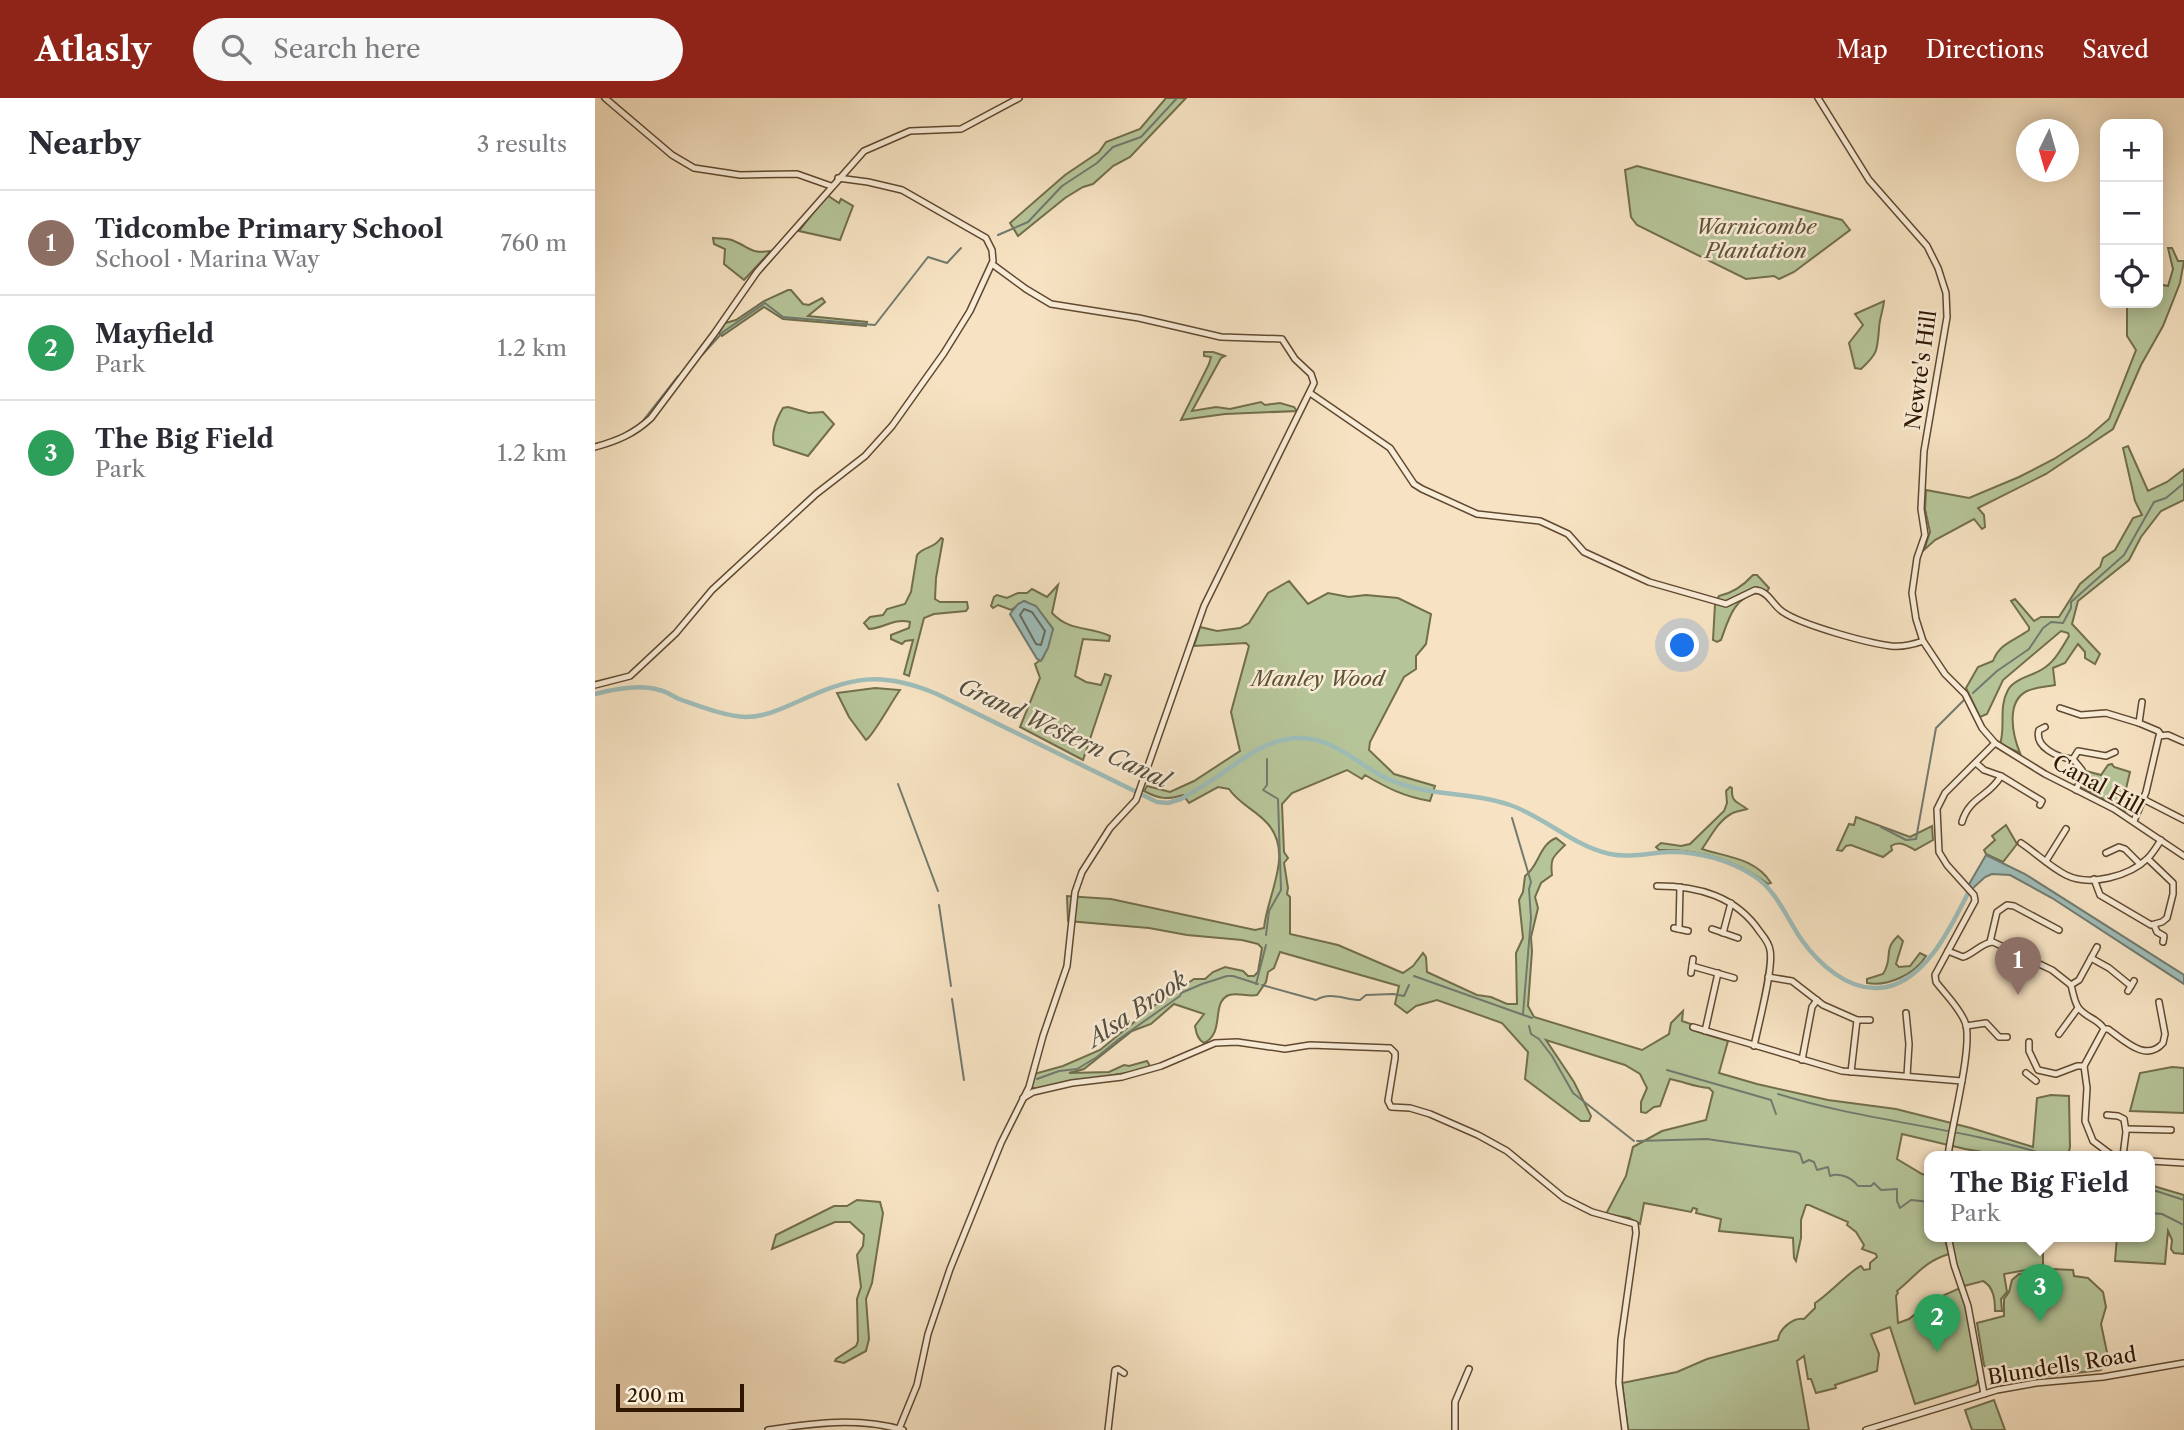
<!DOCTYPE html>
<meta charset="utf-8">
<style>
:root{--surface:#fff;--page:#f7f7f7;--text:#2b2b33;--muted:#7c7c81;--line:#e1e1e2;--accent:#8f2418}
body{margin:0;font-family:"Libre Caslon Text",serif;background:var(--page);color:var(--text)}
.controls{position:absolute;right:21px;top:21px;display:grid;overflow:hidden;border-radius:14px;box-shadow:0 4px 18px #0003}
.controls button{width:63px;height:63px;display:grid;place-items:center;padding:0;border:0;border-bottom:2px solid var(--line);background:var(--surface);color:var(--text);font:35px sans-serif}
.compass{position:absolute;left:1421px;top:21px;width:63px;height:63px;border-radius:50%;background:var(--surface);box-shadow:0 4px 18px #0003;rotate:185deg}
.scale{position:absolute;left:21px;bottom:18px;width:128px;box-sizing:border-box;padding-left:7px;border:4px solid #2e1600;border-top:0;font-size:19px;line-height:24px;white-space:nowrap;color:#2e1600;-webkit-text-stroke:5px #faedd8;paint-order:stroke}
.you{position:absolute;left:1088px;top:548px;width:24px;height:24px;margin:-18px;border:5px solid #fff;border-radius:50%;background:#1a73e8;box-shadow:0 0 0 10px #1a73e833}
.badge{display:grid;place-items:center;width:46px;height:46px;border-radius:50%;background:var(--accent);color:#fff;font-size:23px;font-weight:700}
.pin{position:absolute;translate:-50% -58px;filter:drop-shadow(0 2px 4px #0008)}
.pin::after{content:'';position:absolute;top:37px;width:24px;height:21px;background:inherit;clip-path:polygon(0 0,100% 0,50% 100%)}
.popup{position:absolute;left:1329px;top:1053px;width:231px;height:91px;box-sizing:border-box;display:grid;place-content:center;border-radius:14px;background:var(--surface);filter:drop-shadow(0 2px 5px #0005);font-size:23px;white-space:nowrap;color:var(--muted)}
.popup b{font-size:26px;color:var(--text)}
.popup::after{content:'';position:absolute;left:50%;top:100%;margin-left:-14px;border:14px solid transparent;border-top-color:var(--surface)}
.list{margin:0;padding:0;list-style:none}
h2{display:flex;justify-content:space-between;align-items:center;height:91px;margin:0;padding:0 28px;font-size:30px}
h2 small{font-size:23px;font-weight:400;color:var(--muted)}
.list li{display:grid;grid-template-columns:46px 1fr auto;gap:21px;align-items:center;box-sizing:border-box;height:105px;padding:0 28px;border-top:2px solid var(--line)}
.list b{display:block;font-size:26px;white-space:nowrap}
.list p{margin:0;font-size:23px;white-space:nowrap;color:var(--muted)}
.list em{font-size:23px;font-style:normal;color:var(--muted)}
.icon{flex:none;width:38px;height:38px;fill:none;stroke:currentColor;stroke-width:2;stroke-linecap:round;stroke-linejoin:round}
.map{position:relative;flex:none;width:1589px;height:1332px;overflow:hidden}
header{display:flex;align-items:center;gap:42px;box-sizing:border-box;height:98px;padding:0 35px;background:var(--accent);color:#fff}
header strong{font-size:33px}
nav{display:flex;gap:38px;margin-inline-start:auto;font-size:24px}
.search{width:490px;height:63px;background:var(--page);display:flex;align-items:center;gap:18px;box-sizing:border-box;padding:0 24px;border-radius:38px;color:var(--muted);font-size:26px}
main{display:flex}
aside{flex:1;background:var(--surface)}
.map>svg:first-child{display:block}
.green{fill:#b6c599;stroke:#726e4c;stroke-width:2}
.water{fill:#9ebdb9;stroke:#717a6f;stroke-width:2}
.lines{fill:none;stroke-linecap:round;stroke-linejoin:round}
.shore{stroke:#666a5c;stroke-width:2}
.stream{stroke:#717a6f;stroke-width:2}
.canal{stroke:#9ebdb9;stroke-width:4.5}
.minor-casing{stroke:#604931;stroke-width:8}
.minor{stroke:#faedd8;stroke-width:5}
.labels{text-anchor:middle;stroke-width:5;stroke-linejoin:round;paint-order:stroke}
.park-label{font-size:21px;font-style:italic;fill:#5e5336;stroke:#faedd8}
.street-label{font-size:21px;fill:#2e1600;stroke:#faedd8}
.water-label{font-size:23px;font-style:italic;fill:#555041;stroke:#faedd8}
</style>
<header>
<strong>Atlasly</strong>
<div class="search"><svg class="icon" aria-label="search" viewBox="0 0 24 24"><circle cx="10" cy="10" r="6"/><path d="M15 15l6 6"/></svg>Search here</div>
<nav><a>Map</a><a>Directions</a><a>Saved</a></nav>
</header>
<main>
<aside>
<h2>Nearby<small>3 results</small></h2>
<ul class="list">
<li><span class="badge" style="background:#8d6e63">1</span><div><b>Tidcombe Primary School</b><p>School · Marina Way</p></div><em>760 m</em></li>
<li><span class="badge" style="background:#2e9e5b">2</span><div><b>Mayfield</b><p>Park</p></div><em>1.2 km</em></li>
<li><span class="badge" style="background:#2e9e5b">3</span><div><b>The Big Field</b><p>Park</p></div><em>1.2 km</em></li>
</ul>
</aside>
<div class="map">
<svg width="1589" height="1332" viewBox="0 0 1589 1332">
<rect width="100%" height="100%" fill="#f7e3c3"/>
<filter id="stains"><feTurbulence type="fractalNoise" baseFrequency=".00286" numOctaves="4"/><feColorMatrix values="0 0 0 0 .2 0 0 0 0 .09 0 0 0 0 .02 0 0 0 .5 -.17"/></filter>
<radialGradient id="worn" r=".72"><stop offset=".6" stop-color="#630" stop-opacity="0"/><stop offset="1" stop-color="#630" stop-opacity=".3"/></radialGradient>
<!-- green -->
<g class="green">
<polygon points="571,0 591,0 535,59 518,68 498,86 488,89 470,100 423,138 415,125 470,77 504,54 511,44 545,31"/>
<polygon points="1042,68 1247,122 1255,132 1199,174 1184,181 1179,178 1151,181 1042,127 1036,119 1030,72"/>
<polygon points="232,97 244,105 246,101 258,108 245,142 204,133"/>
<path d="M118,140C125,141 133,140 139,143C156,150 156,156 176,153L149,182L129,166L130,151L119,146Z"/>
<polygon points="1573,150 1577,150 1583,163 1589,163 1585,185 1568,228 1546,267 1518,331 1451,376 1383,410 1389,417 1390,429 1387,431 1379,421 1340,442 1329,452 1335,434 1330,411 1331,392 1374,400 1424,379 1459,361 1493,339 1514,321 1541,252 1532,238 1532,205 1563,205 1563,186 1573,188 1578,171"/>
<polygon points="193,192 196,192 208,206 214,207 227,200 230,204 213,218 272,224 271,228 188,221 169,209 127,238 124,235 130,225 141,222 169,203"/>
<path d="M1289,203C1288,213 1284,222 1284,231C1282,253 1283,255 1266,271L1260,270L1254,245L1268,227L1260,216Z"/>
<polygon points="609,254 618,254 630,258 626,260 597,313 621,309 635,311 666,304 670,307 685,305 699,309 702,313 630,316 586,322 614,266 616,259 609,258"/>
<path d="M193,309L214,315L228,314L239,326L213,358L179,347C176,335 182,320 188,310Z"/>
<path d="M1533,348L1553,393L1572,384L1589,371V402L1566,413L1546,439L1534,462L1483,503L1477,526L1505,556L1500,566L1490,560V554L1483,546L1470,565L1458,570L1460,587C1451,589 1441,589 1432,593C1410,604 1418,638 1425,655L1405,646C1411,629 1403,610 1413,592C1419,581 1436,578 1446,572C1460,564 1466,551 1474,538L1473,535L1466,533L1408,582L1392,616L1385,619L1371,590L1383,569L1398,563C1405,545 1419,543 1434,532V529L1416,503L1420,501L1439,523L1446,519H1464L1485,486L1505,469L1508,460L1520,452L1538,420L1547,417L1540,403L1528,350Z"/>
<path d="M346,440L348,441L341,480L340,501L345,504H372L373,510L371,513L339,516L329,520L314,578L309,576L318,542L310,543L307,546L296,541V537L314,530L315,524C299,520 289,530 274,531L269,525L275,519L288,517L292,511L310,506L316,494L322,457C329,448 339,451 346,440Z"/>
<path d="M1158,477H1162L1174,490L1169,499L1163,495C1139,498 1133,523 1126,542L1122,544L1118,542L1120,506L1124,498C1138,495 1148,488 1158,477Z"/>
<path d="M694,483L713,506L733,495L754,499L771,497L803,500L836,516L831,546L821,558V571L809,579L775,644L774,652L799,676L840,688L835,703C810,699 792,690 770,677L767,681L752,672L697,695L687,706L689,754L693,760L689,765L693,790L692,796L695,799V836L743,847L808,875L818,868L828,855L831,859L832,874L882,897L896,899L912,906H922L921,855L928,840L924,802L928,794L930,778C944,768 944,747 961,740L970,747C958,759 955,760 957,777L946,785L940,799L943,810L936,839L937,853L933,908L939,919L1047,952L1074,936L1076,925L1088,913L1087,923L1099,927L1097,932L1133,943L1124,975L1162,986L1233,1002L1301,1011L1376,1030L1438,1049L1442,1000L1456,997L1474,998L1475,1049L1473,1058L1449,1054L1448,1058H1411L1370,1051L1307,1036L1302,1061L1327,1076L1335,1078V1138H1349L1354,1156C1328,1164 1321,1178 1302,1193L1303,1195L1301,1198L1303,1225L1314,1221L1338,1202L1365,1190L1369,1201L1385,1276L1381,1287L1320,1306L1295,1229L1276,1236L1284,1256L1282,1273L1240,1287L1241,1290L1221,1295L1216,1281H1213L1209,1258L1202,1263L1214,1332H1033L1027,1285L1082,1274L1112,1261L1183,1242C1184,1231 1198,1219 1209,1221L1220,1210V1205C1232,1198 1257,1171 1266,1168L1269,1172L1275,1171V1165L1282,1159L1281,1156L1267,1151L1269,1147L1261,1134L1252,1127L1253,1124L1214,1107H1211L1206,1122V1140L1201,1163L1199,1160L1198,1140L1124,1133L1126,1121L1101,1115L1102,1111L1098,1110L1096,1114L1049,1105L1045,1126L1034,1120L1011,1116L1031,1078L1038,1049L1067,1033L1111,1022L1118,994L1114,990C1100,989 1090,984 1075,981L1065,1008L1059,1009L1051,1015L1046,1014V1004L1052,990L1045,976L1030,967L951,942L979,984L996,1018L994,1023H986L930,981L933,954L907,925L842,902L821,908L812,915L800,906L804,888L685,854L679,870L673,874L671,884L662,897C652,899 643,894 634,897C615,905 631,934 609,945C603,942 601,935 600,928L609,916L579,906L556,926L537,933L489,971L474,975L514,974L529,967L534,968L552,963L555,968L553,971L441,991L436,989L439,976L468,968L505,952L560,907L599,881H610L618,874L630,869L648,873L653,878H659L663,874L667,850L663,846L647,842L592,837L554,830L473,823L472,798L516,801L660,832L669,830C672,797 699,756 673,726C661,712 644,706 634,691L623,689L594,705L588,697C573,702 564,701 549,693L552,688L575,694L599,683L645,653L636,614L654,548L651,545L599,548L605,529L622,533L645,530L654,525L673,495Z"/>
<path d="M463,487L457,515C475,534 494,528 515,538L514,543L488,541L480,578L491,584L506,587L510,576L516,578L488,662L425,629L445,580L440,566L448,560L458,531L443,511L429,503L416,512L403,507L398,510L396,508L399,499L402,497L412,500L423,495H432L437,491L452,499Z"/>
<path d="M280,590L305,592C297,603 278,638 271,642L254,619L242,595Z"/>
<polygon points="1517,666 1519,669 1535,674 1529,699 1542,707 1540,714 1530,713 1486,689 1491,673 1506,677 1513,667"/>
<path d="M1135,689L1137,690C1136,705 1142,703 1152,711C1147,713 1140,713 1136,716C1123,723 1115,740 1107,751C1131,759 1161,760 1176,785L1173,786C1140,761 1104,751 1064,752L1061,749L1066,745L1086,748L1095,746L1129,713L1132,705L1131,693Z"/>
<path d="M1261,719L1315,739L1337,728L1338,742L1320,752C1312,748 1305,742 1296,748L1297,752L1288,759L1256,747L1251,748L1247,753L1242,752L1254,726L1259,727Z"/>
<polygon points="1411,727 1422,746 1408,764 1391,756 1389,752 1400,742 1397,738"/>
<path d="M1303,838L1308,843L1301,866L1304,869L1315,868L1325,855L1331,858C1320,876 1293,889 1272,885V881L1288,876C1299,859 1287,853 1303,838Z"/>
<polygon points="1577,969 1589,970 1589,1015 1535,1013 1545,975"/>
<polygon points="1555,1087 1589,1097 1589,1156 1579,1155 1576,1151 1577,1142 1573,1133 1570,1166 1520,1163 1522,1138 1555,1138"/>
<polygon points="262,1102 285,1104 288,1115 277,1185 271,1201 274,1241 271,1253 249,1265 240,1263 241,1261 261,1248 263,1243 262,1201 266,1189 262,1157 268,1148 269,1137 255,1124 240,1124 177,1151 181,1137 239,1108 252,1108"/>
<path d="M1356,1138H1448V1169L1409,1176L1412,1194L1406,1201L1407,1213H1400C1400,1202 1399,1189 1388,1183L1369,1188L1360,1163Z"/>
<polygon points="1457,1171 1478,1172 1479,1178 1493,1180 1508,1194 1511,1209 1506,1226 1513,1259 1506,1272 1456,1278 1422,1270 1393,1272 1389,1267 1382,1225 1409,1218 1409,1201 1414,1194 1417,1182 1424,1176"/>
<polygon points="1399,1302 1410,1332 1377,1332 1370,1312"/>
</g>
<!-- water -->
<g class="water">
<polygon points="429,503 441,508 458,531 453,550 446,563 442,561 415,516 423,506"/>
<polygon points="1391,757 1430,776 1589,877 1589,886 1457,800 1415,777 1397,776 1390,779 1377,791 1373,788"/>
</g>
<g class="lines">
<!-- shore -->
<polygon class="shore" points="429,511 437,514 450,533 446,547 441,546 425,517"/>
<!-- stream -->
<g class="stream">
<polyline points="403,137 433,124 467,88 502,65 518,49 546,39 582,0"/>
<polyline points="107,257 128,234 170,205 188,219 280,227 333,159 352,165 366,150"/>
<polyline points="47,324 83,278"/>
<polyline points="1378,595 1402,573 1434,551 1448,530 1456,524 1468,525 1476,510 1476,504 1529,457 1559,404 1571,400 1589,385"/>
<polyline points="303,686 343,793"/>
<polyline points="917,720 936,784 934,791 936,820 928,916"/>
<polyline points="1286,729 1311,742 1321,741 1341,630 1369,602"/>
<polyline points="344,807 356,888"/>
<polyline points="671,837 674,813 686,792 683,701 668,692 672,687 672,661"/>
<polyline points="819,878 937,920"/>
<polyline points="661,886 671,847"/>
<path d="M667,887L721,902C736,893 750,902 765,902L771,897L798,896L809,898L814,887"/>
<polyline points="357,901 369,982"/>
<polyline points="934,928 936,936 944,941 957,958 978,995 1039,1043"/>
<polyline points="1072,972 1176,1002 1181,1016"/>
<polyline points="442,981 464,973 482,971 502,959 524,941 585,898 586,895 607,886 632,878 638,878 663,886"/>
<path d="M1183,996C1272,1024 1366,1029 1455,1058"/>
<path d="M1042,1043L1112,1041L1201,1054L1205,1056L1208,1065L1214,1062L1219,1064L1222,1072L1233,1069L1235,1078C1245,1074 1257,1080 1263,1088H1276L1279,1085L1286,1092L1302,1091V1103L1305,1110L1316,1102L1335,1104"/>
<polyline points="1555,1091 1589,1102"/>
<polyline points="1555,1115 1567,1116 1589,1127"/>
</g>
<!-- canal -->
<path class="canal" d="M0,596C19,591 45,586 64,592C71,593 77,598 84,601C104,608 129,618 151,619C170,619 186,611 202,604C256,579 285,572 342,596L562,704L573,705L586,701C598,694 610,687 622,679C648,661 673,639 707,640C739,641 760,664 787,678C829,700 872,692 915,707C950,719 978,748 1015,756C1034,760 1054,755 1073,754C1102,753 1135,762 1159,778C1182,793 1191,819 1206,841C1223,865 1252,892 1283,890C1330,888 1358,825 1376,789"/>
<!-- minor casing -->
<g class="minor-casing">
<g id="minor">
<polyline points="10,0 77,57 99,70 145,77 202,76 236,88"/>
<polyline points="1223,0 1274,82 1332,148 1343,170 1351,195 1352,219 1329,353 1326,411 1330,437 1322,460 1317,495 1321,521 1328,543 1350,576 1370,596 1387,630 1400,645 1450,676 1519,711 1589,758"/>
<path d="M715,295L795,350L819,386L827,391L882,416L945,423L973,436L989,454L1054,484L1131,506L1160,492C1174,493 1177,507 1188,514C1207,527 1272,545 1296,548C1307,549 1317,547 1328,543"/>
<path d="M0,349C22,343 39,336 56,320L119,236L162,174L269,53L315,33L366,31L424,0"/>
<polyline points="0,587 35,578 81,535 117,492 221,396 270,358 297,328 349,255 375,213 398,163 397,152 391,140 307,92 273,84 243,80"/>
<polyline points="1547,604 1544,625 1563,633 1566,637"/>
<polyline points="1465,610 1486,617 1511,615 1544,625"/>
<path d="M1450,629L1444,632C1439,649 1463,660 1478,661L1487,672V679L1481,692"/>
<polyline points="1478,661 1483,653 1511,658 1520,654"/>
<polyline points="1381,665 1389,672 1406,678 1447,703 1445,707"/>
<polyline points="1548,701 1589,722"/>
<polyline points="1539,723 1551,694 1564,638 1573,637 1589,644"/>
<path d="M1367,724C1374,699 1394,699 1406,678"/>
<path d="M1426,745C1441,755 1455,769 1471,777C1495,789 1535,778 1553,760C1558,755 1562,748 1566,742"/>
<polyline points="1511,755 1524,749 1530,751 1545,766"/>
<polyline points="1451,763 1471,731"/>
<polyline points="1499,781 1505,797 1556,827 1567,824 1572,820 1578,796 1578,785 1553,761"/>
<path d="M1062,788C1103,788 1141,798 1165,834C1169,839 1174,845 1175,852C1179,869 1163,928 1159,948"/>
<polyline points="1559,827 1562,834 1569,838 1568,844"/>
<polyline points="1079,830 1093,833"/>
<polyline points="1084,831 1085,789"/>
<polyline points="1117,831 1143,840"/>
<polyline points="1128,835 1136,805"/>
<polyline points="1395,844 1402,814 1412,807 1419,808 1464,832"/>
<path d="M1353,853L1368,859C1378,856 1388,844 1398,844L1457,872L1476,887"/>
<polyline points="1496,860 1502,849"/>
<polyline points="1097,868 1139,880"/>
<polyline points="1096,875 1098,861"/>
<polyline points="1173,879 1197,883 1228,907 1262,922 1256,974"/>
<path d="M1536,888L1514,870L1496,860L1484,882L1476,887C1478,894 1479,903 1483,909C1489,919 1504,921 1509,931H1513C1529,942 1551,965 1568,945L1570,936L1564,904"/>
<polyline points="1533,893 1539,883"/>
<polyline points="1311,915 1314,946 1312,978"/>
<polyline points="1262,922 1275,922"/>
<polyline points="1371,928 1391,925 1404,939 1412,939"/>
<polyline points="1098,929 1247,973 1367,983"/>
<polyline points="1509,931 1489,968 1492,990 1490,1023 1498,1043 1518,1058"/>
<polyline points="1110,933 1123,875"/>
<polyline points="1464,936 1483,910"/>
<polyline points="1434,944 1434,953 1443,972 1461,976 1482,968 1489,968"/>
<polyline points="1207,962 1217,909 1222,902"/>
<polyline points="1431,975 1441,983"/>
<polyline points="428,1000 438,994 477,985 527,979 566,968 620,945 642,944 690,951 715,947 795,950 800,955 800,960 793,1003 796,1009 815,1010 835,1016 883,1037 912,1053 969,1100 997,1114 1040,1126 1041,1135 1026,1242 1024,1285 1030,1332"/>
<polyline points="1512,1017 1523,1018 1529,1021 1531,1034 1528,1058"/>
<polyline points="1531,1031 1576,1032"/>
<path d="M1353,1058C1356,1030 1379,945 1370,924C1364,909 1351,897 1341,884L1340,877L1380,803L1379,797L1352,767L1344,754L1342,711L1350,695L1400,645"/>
<polyline points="1555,1063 1589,1065"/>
<polyline points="1353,1138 1359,1167 1373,1208 1389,1296"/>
<polyline points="304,1331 322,1287 333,1236 355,1171 406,1045 434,989 448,938 472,868 480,794 487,774 515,730 541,702 609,508 719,285 716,276 700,261 687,241 626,239 544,220 456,206 431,191 397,166"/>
<path d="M173,1332C219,1325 263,1319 308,1332"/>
<polyline points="513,1332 520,1272 523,1271 529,1275"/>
<polyline points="860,1332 860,1304 874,1271"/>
<polyline points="1271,1332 1402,1292 1441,1285 1508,1279 1589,1265"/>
</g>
</g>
<!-- minor -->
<use href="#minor" class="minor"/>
</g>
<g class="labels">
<!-- park labels -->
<g class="park-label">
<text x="1161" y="136">Warnicombe<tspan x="1161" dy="24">Plantation</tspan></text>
<text x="723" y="588">Manley Wood</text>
</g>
<!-- street labels -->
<g class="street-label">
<text transform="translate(1326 272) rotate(-82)" y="7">Newte's Hill</text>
<text transform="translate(1503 687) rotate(29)" y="7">Canal Hill</text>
<text transform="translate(1467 1268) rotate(-9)" y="7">Blundells Road</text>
</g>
<!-- water labels -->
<g class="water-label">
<text transform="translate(469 635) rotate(25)" y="8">Grand Western Canal</text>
<text transform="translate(542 911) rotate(-34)" y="8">Alsa Brook</text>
</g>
</g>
<rect width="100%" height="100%" filter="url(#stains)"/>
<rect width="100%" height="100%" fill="url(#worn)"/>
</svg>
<div class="controls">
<button>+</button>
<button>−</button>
<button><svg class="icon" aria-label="locate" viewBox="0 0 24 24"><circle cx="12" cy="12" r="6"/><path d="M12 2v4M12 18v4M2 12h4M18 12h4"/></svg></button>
</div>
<svg class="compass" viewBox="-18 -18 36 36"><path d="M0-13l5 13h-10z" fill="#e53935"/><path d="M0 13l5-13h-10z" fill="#7c7c81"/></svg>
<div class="scale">200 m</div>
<div class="you"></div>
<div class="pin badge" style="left:1423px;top:897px;background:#8d6e63">1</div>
<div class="pin badge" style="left:1342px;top:1254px;background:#2e9e5b">2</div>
<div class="pin badge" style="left:1445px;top:1224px;background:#2e9e5b">3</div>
<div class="popup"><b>The Big Field</b>Park</div>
</div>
</main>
